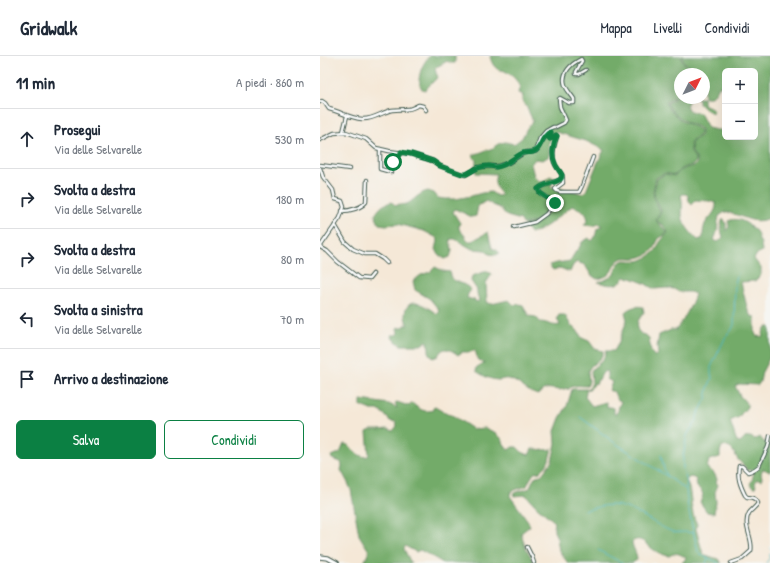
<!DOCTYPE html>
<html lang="it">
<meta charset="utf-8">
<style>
:root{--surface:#fff;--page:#f6f6f7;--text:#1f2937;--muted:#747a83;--line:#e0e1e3;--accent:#0b8043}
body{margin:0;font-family:"Patrick Hand",sans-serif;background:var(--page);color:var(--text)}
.controls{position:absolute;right:12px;top:12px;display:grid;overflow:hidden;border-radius:6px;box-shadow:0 4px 16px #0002}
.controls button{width:36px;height:36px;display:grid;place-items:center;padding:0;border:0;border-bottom:1px solid var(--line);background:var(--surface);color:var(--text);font:20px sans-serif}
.compass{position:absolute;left:354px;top:12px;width:36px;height:36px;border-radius:50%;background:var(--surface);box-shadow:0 4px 16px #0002;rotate:48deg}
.stop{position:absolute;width:12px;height:12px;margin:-9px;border:3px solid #0b8043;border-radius:50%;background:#fff}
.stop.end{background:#0b8043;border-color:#fff;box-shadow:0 1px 4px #0008}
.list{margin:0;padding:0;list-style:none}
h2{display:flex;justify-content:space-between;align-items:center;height:52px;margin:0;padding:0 16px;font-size:17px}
h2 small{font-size:13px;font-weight:400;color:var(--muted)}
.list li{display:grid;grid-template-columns:26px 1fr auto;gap:12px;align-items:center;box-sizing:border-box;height:60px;padding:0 16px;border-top:1px solid var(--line)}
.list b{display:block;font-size:15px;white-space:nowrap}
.list p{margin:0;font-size:13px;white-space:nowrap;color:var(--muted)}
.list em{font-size:13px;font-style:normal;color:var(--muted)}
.actions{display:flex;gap:8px;padding:12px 16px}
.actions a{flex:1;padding:9px 0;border:1px solid var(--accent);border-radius:6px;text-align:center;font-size:14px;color:var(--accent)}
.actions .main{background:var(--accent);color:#fff}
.icon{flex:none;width:22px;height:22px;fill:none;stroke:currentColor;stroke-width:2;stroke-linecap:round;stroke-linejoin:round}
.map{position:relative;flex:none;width:450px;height:507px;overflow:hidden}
header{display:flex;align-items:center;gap:24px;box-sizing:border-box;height:56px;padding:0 20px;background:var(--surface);border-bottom:1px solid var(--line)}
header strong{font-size:19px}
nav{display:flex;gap:22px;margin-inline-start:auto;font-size:14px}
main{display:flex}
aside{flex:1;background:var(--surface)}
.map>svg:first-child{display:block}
.forest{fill:#73ab69;stroke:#49744e;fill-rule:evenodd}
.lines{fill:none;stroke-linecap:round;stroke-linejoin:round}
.stream{stroke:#47b6c0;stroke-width:1}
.street-casing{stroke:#3f574c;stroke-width:4.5}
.secondary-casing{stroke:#3f574c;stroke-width:5.5}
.street{stroke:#fff;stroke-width:2.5}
.secondary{stroke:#fff;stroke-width:3.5}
.route{stroke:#0b8043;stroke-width:5}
</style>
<header>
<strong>Gridwalk</strong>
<nav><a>Mappa</a><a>Livelli</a><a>Condividi</a></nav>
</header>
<main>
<aside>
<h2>11 min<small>A piedi · 860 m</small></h2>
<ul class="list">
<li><svg class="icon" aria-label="ahead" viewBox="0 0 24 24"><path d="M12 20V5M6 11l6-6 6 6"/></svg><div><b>Prosegui</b><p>Via delle Selvarelle</p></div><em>530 m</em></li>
<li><svg class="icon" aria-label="right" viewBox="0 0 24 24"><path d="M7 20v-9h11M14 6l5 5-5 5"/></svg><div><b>Svolta a destra</b><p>Via delle Selvarelle</p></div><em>180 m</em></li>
<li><svg class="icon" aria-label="right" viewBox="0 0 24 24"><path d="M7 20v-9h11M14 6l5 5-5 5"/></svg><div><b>Svolta a destra</b><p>Via delle Selvarelle</p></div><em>80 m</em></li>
<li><svg class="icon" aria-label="left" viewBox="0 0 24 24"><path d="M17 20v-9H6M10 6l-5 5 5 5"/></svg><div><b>Svolta a sinistra</b><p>Via delle Selvarelle</p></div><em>70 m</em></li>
<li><svg class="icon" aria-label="arrive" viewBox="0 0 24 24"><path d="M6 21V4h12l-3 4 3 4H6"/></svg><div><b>Arrivo a destinazione</b></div></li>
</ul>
<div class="actions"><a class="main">Salva</a><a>Condividi</a></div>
</aside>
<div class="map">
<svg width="450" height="507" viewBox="0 0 450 507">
<rect width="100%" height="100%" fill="#f6f6f2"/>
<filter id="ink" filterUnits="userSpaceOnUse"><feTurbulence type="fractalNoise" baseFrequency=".025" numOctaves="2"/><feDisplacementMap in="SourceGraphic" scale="8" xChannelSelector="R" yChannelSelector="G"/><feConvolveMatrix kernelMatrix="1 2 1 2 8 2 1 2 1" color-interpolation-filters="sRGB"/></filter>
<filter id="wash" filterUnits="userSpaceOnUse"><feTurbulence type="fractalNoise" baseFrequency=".012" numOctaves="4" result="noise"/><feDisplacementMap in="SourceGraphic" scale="16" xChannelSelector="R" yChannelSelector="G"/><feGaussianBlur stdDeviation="0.9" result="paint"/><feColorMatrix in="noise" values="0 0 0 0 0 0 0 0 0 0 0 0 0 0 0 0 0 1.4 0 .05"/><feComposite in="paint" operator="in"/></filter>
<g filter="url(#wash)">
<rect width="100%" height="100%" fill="#f5e8d7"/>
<!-- forest -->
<g class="forest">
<path d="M109,0H135V7H131L127,5C123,8 119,9 115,12L116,17L118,21L105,34L102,33L100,29V26L99,24C100,14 103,8 109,0Z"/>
<path d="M170,0H361C362,8 367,9 372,13L373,18H360V37L347,46L346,48C350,54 356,61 362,65C368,68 374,70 380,74V78L372,85L370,88L371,96L376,104C375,110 371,109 366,111C362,112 358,116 355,119L345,117L336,122L333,135L334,142L340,154V156L336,164C338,169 343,170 347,176C345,181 340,180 338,184C336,187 336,190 334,193C329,199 319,203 311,202C307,202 303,201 299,204C295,207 294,210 292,214C289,220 283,222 277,223L271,219L265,209L257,206L253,209L250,216L240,212L233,214L229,209L237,207L250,205L256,195L259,192L262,186L269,182L272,185L275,181L277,173L282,170L279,168L273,170L264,169L268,164C266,154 260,153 252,150L228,169L218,175L210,177L204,169L216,167L227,158L236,148L219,135L220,132L233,127L230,131L251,134L263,138L266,135L277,108L284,94L266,85L236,76L229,86V100L223,104L215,103L211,108L214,120L219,125L225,124L230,120L236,123L234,125L217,133L220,138L234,147L226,157L215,166L203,168L201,164L187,160L180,152L173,149L166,145L158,150L156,160L152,161L135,153L133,156L140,167L139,170V173L145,180L148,185H152L168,176L172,192L177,194L180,197L176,199L169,198L165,194L152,193L135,183H130L132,195L130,201L125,203L119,199L116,193L118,185L117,182L104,175L78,168L66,169L59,168L55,159C60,151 63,148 72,146L76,150L79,148C89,151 93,142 101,138C103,136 105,136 108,135L114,137L118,142L125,143H136L151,140L162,137L171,136L177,140L182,139C176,132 173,128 176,118L156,117L154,110L156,109V104L153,101V99L173,92L178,88L185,86L194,88L202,82L207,72L213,65L207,52L202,45L203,39L198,37L200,30C197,24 189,16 182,14C181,14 180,14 179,14C173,11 171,5 170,0Z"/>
<path d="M362,0H450V162C432,170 422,158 405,156L399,160L398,165L397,176L394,184L398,186L403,181C401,176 400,168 403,163H404L406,168V175L409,171L408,165C416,161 425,165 431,171C432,171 436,175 436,175C439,180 437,182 441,187L442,195L437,198L434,203L441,212V219L435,225L421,226L425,243L428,255L431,260L435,261V277L437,281L439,280L442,281L444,274L446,271H450V301L442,316L440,326L438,329L419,328L415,330L420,340L427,348V351L421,358L419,361L410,365L417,386L420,387C426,382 425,378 435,383L440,381L444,386L450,387V416L444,413L442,414L441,418L442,421L441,424L437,423L435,427L436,430L434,432L431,430L430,427L432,425L434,416L431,414H427C425,410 423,409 420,406C413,398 415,391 402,390L400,396V401L389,404L387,412L394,417L397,423L396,426L398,429L395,436L396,446L394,457L387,456L380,446C384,439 384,436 377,431L376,424L374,422L370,421L366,424C373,437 369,454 377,468L376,473L383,498L398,503L402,507H362L366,502C359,497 356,496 349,500C343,499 339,497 334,494C327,490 321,479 312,486C313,494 317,496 317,504L312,507H248L239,495L237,482L234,475V469L235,466L217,451L206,439L194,440L193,438L194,437L210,432L212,426L216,420L221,419L223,417L232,405L236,387L235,375L240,362L247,350L252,333H268L272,327L271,315L273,312L282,305L286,297L285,295H294L298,288L307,264L305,256C309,252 317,249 323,251L324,256L318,265L317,273L321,278L326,279L329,282L331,295L335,301L338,298L337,291L339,279L351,274H356C364,263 371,251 375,238L370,236H359L354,233L347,232L334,233L324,227L311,222L305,221C297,232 289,229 278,226C284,224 290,223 294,217C297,213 297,207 302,205C307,203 313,206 318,205C324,204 332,199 336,194C338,191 339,188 340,186C343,182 346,180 348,176L343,169L338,166L337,164L341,156V153L335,142L334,135L337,123L345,118L355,120L360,115L366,112L374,110L377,107V104L372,96L371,88L373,85L381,79V73C376,69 369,68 363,64C357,61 351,54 347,48L348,47L360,38V42H383V48C387,50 390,50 394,54L392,57L382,51L379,48V43L375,42L368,45L366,51L370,55L380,57L388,72L397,74H405V81H435V15H405V30H399L396,36L391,41H384V18H374L373,13L364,6ZM363,138H366L368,140L369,145L372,149L375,144L389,145L396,147C397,156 389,161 385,168C383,173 383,177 383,182L378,184C371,177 363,169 362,159C362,152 363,147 361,139ZM285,315L287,316V323L292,326L289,334L290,335H293C296,338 295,344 301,345L300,348L299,349L298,355L296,357V359L294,358V353L291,351H287V348L286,346L272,350L265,341L266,336L267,334L269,333L274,329L273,328L277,327V324H278L280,323C280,320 283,316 285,315Z"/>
<path d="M115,211L123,215L130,216L132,223C139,227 146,228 151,234L148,238L147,242L155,244L156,246L159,245L157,237V234L151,225L152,220C160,218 166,213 172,218L166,227L167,246L171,248L189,244L194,249L199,248L203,249L209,260L216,261L220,266C228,266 232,271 240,269L237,262L239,259H245L251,270L257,274L262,282L269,285L275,293L283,295V297L280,303L271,310L268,315L269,326L267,330C260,330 252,328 248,334L247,332C234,338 228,326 218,339C206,336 199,325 188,323C185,322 182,324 179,324C170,324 162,319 156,315L157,311L165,307L158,304L155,294L150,296H142L138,299C130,293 123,289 118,300L113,302L109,298V292L107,285L101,289H81L73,283L71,279H76L78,277L77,272L79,271L81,274V271H84L85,269H88C85,263 84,259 86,253C92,239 110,253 117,258L119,254L110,243L95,234L93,225L101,219L110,216Z"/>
<path d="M41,344L69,348L77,352L75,347L77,346L89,350L92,347C99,353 104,357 113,354V352L115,351L127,358L132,359L153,373L165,372L176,377L182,383L185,390L188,394L193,391H197L202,396L209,399L212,393L229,394L232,392L229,404L226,410L220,416L214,417L209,425L207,430L192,435L190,438V440L208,465L210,470L201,477C202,480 203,484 204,487C206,495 212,499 213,507H123L111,500L100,494L96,496L85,490L84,493L91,507H44L49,495L39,479L31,434L28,427L21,414L22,410L21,406L12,403L11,400L20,397L24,388L29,389C34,395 38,400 46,401L49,399L47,376L51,374H59L68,373L73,375L77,370L76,366L70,365L64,358L58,354H51L41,350Z"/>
</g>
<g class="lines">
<!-- stream -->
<g class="stream">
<polyline points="450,145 450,144"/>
<polyline points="260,361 295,387 347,420 365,433"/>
<polyline points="341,399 344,413 347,419"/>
<path d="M264,454C273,453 282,449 291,449C315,450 332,468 353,476C357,477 361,476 365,476C368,476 371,477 374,477"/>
<polyline points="450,492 450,493"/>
<polyline points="278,494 302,507"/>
<polyline points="378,496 368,451 366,433 367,426 363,413 363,401 367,379 377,364 377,360 386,343 388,332 392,322 391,318 391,311 406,280 411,275 414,269 415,227 418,217"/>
<path d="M379,498C385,502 393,503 399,507"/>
<polyline points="386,507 388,502"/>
<polyline points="446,507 450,501 450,498"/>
</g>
</g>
</g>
<g filter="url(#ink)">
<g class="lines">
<!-- street casing -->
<g class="street-casing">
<g id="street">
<path d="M0,46L2,45L5,47L9,53C21,56 30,62 42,63C53,64 62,56 72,54C77,53 83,54 88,53C91,53 96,50 99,49L103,50L106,54"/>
<polyline points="23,76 27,60"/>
<path d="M0,84L14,77L26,76L46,83L56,92L69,95L91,98L113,105L120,110L145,119L159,111L172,110L175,111L188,107L202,98L207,96H213L215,95L220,82L226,75L233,71H236L244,67L246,64L240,51L239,43L240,42L249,47H254V43C251,38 247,35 245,29C241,17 251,8 261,3L262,5L256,16V18H259L266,14"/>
<polyline points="60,93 60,113 71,116 73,106 80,99 81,96"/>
<path d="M216,95C221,89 223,81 230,76L231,77L230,81V83L236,79L237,80C235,88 231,97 234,106C237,114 244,117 243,127L235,133L237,135L240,136H259L262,130L273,101"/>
<polyline points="0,109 30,113"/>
<polyline points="0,112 3,121 13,134 15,143 22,145 24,151 20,162 0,191"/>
<path d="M22,155C30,155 41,152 46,146L47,124"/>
<polyline points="15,169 25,186 33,193 45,198 55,198 63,203 67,207"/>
<polyline points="194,171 215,166 226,158 235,147 220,137 218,133 222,130 239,124 241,123 242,119"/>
<polyline points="0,191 7,195 18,206 39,222 49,223 53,218"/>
<polyline points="207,491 212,501 214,507"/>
<path d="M411,507L422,503L431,495C434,483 422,470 429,457C432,453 436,451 438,447C436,442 431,441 427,441L425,439C420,429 417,421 419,410H422L428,416C432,415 436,413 439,410L448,391L450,380"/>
</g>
</g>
<!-- secondary casing -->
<g class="secondary-casing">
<polyline id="secondary" points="0,501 8,502 17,507"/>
</g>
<!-- street -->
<use href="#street" class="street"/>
<!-- secondary -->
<use href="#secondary" class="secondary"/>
</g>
</g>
<g class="lines" filter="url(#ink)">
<!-- route -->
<path class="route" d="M73,106L80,99L81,96L91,98L104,102L113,105L120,110L142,118H147C155,113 159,110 169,110C172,110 174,111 176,111C187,110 194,101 203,97C207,96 209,97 213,96C221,95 221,79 231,76L229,82L230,83L232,82L236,79L237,80C233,88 231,99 235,107C236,111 240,115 242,119C242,121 242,123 239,124C233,128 225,127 218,133L220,137L235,147"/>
</g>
</svg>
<div class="controls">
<button>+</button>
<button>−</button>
</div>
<svg class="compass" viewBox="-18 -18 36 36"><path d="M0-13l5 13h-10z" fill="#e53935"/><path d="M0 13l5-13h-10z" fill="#747a83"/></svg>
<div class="stop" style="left:73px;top:106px"></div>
<div class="stop end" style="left:235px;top:147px"></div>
</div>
</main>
